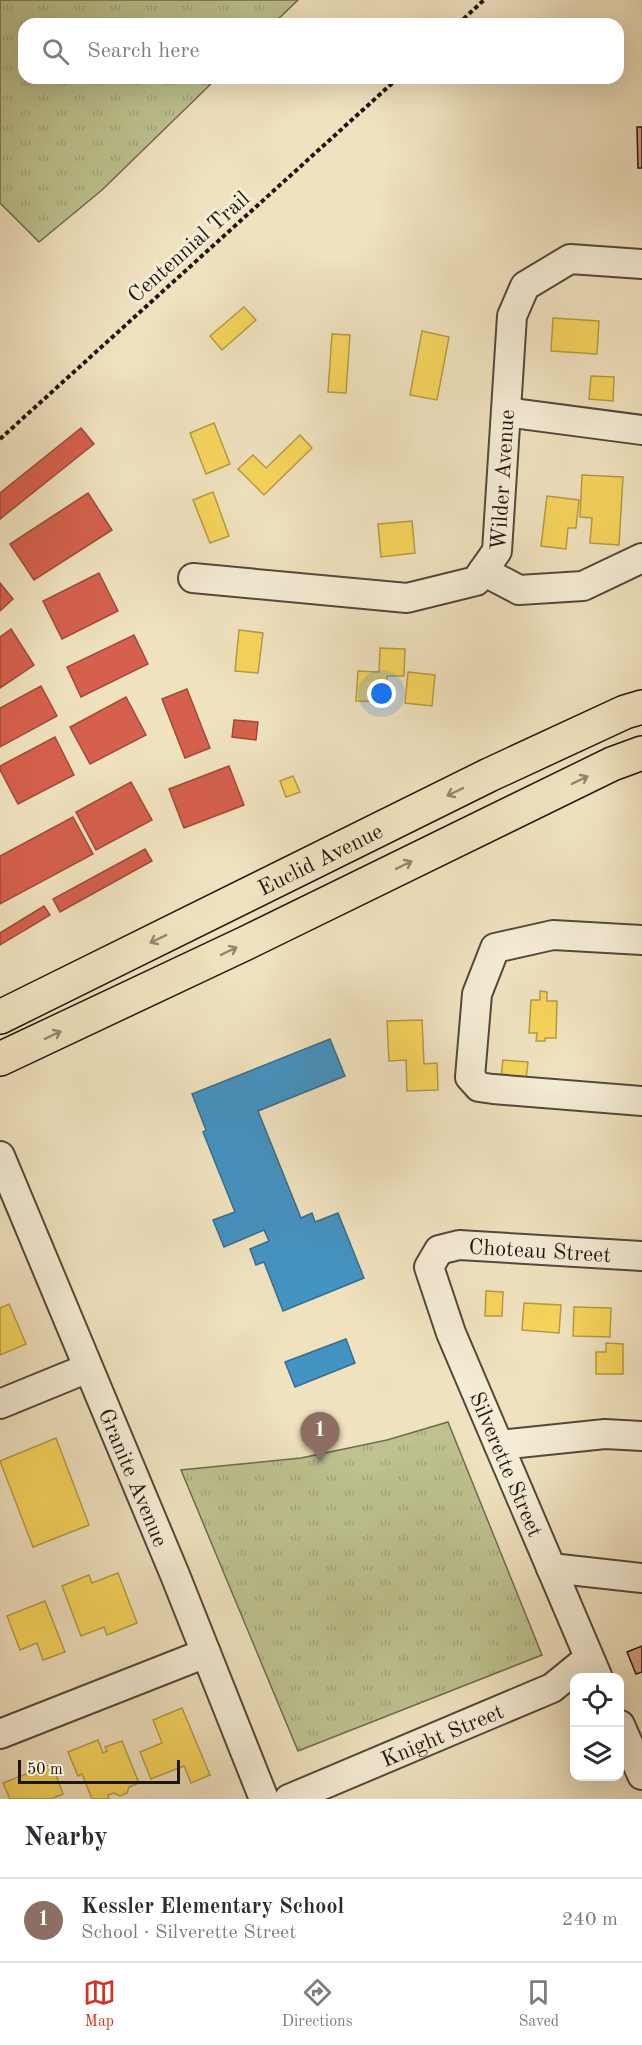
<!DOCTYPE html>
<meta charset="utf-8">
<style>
:root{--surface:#fff;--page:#f7f7f7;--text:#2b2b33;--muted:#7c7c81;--line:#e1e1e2;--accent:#d93025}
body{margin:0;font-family:"Old Standard TT",serif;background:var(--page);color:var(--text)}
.controls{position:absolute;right:18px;bottom:18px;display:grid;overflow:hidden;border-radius:12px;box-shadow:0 6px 24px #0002}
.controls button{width:54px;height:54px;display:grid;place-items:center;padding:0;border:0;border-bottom:2px solid var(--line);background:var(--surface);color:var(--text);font:30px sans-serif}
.scale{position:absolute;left:18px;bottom:15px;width:162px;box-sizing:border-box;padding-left:6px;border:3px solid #20150f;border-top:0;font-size:16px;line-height:21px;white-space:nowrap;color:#20150f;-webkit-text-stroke:4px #f5ecd5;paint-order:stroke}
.you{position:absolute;left:382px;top:694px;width:21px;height:21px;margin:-15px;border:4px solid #fff;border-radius:50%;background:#1a73e8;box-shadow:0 0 0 9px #1a73e833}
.badge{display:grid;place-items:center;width:39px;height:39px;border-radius:50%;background:var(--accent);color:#fff;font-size:20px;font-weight:700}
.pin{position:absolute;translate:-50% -50px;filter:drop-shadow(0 2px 3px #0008)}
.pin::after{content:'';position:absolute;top:32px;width:21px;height:18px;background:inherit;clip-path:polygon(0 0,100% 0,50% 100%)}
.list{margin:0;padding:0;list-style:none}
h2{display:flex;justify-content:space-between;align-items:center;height:78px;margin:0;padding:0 24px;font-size:26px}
h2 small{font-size:20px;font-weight:400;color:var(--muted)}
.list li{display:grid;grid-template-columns:39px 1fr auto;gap:18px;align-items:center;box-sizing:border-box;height:84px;padding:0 24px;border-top:2px solid var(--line)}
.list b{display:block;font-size:22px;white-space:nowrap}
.list p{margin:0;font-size:20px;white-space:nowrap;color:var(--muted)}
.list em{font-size:20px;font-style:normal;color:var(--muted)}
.icon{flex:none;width:33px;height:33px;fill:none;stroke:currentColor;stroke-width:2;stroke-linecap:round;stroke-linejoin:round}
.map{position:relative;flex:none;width:642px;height:1799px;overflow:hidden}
.search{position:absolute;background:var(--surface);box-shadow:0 6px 24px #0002;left:18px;right:18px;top:18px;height:66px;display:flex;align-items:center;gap:15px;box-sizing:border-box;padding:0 21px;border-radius:18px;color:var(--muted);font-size:22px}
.sheet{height:162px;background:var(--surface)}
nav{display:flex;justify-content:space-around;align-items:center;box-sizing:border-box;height:84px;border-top:2px solid var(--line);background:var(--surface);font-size:16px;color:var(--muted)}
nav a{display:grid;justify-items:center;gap:3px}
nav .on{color:var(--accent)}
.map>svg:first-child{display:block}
.park{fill:url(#park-tufts);stroke:#6e6c4f;stroke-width:1.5}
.homes{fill:#f6d55c;stroke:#b69b45;stroke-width:1.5}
.shops{fill:#d6604d;stroke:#9f4a3a;stroke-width:1.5}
.schools{fill:#4393c3;stroke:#386d8d;stroke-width:1.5}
.building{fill:#d79d83;stroke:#20150f;stroke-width:1.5}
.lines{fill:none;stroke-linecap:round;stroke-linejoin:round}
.minor-casing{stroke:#54483b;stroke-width:32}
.highway-casing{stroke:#20150f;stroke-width:36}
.path{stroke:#20150f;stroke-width:4;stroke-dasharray:4.5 3;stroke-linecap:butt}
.minor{stroke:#f5ecd5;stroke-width:28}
.highway{stroke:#f0e2bf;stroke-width:33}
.oneway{stroke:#928670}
.labels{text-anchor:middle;stroke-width:6;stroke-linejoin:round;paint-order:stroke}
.street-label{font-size:22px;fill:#20150f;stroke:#f5ecd5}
</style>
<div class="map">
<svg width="642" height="1799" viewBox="0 0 642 1799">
<defs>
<pattern id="park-tufts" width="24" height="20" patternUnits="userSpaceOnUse" patternTransform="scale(1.5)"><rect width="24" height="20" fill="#bdc28f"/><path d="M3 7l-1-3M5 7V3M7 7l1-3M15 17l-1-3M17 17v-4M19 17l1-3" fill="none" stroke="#a2a67a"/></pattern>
</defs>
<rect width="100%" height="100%" fill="#f0e2bf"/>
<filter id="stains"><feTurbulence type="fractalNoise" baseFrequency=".00333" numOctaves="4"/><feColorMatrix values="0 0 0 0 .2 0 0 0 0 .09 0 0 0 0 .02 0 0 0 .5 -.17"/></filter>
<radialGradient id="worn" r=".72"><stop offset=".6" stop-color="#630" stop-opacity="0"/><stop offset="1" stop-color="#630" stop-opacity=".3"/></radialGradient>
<!-- park -->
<g class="park">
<polygon points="0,0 298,0 273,24 24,24 24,78 217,78 102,190 39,242 0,203"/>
<polygon points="448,1422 542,1655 298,1751 181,1470 301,1458 387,1440"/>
</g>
<!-- homes -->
<g class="homes">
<polygon points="244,307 256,320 222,350 210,336"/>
<polygon points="553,318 599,321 597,354 551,351"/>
<polygon points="422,331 449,337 437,400 410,395"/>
<polygon points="332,334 350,335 346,393 328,392"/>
<polygon points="591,376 614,377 613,401 589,399"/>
<polygon points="214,423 230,464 206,474 190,433"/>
<polygon points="300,435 312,448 264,495 238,469 253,455 266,468"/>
<polygon points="582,475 623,477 619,545 590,543 592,518 580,517"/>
<polygon points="213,492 229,536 210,543 193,500"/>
<polygon points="547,496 579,500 576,528 568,528 566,549 541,546"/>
<polygon points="412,521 415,553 381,557 378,524"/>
<polygon points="239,630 263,633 258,673 235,671"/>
<polygon points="380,648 405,649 404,676 387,676 386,702 356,701 358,671 379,672"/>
<polygon points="408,672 435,675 432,706 405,703"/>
<polygon points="293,776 300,792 286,797 280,781"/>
<polygon points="540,991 547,992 547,1001 557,1001 556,1038 545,1038 545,1041 536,1041 537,1033 529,1033 531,1000 540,1000"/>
<polygon points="422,1020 424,1064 437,1063 438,1090 407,1091 406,1060 389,1061 387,1021"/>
<polygon points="503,1060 528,1062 525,1088 500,1085"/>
<polygon points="486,1291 503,1292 502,1316 485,1316"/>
<polygon points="524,1303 561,1305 559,1333 522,1330"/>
<polygon points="9,1304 26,1344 0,1355 0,1308"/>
<polygon points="574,1307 611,1308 610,1337 573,1336"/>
<polygon points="606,1343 623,1344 623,1374 596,1374 596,1352 606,1352"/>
<polygon points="56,1438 89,1525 33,1547 0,1461"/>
<polygon points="118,1573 137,1623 107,1635 104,1627 81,1636 62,1586 89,1575 92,1583"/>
<polygon points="45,1601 65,1652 43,1660 37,1643 20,1650 7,1616"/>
<polygon points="182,1708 210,1775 191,1783 184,1766 151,1779 140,1752 162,1743 153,1720"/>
<polygon points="98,1740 103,1753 107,1751 105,1747 122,1741 139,1783 129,1787 127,1793 120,1796 114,1793 108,1795 109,1799 92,1799 82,1774 78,1776 68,1752"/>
<polygon points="52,1764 63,1794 51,1799 10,1799 3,1783"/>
</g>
<!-- shops -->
<g class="shops">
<polygon points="81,428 94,444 0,519 0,493"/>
<polygon points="88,493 112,530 34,580 10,544"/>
<polygon points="99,573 118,611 62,639 43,601"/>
<polygon points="0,583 13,599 0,611"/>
<polygon points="11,629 34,665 0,688 0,637"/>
<polygon points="134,635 148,664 81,697 67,667"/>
<polygon points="41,686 57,716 0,747 0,708"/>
<polygon points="187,689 210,748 185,758 162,699"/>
<polygon points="126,697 146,735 90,764 70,727"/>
<polygon points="234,720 258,722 256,740 232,737"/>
<polygon points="55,737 74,775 18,804 0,770 0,766"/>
<polygon points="229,766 244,805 184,828 169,789"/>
<polygon points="131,782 152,820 96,850 76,812"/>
<polygon points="73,817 93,854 0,904 0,856"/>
<polygon points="145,849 152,861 60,912 53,899"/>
<polygon points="44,906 50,915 0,945 0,933"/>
</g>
<!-- schools -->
<g class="schools">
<polygon points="330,1039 345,1076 258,1111 301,1218 312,1213 315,1222 338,1213 364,1278 283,1311 264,1262 256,1265 250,1249 269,1241 264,1230 224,1247 213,1220 235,1212 203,1132 206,1130 192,1094"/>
<polygon points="346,1339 355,1363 295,1387 285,1362"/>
</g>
<!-- building -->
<g class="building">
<polygon points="637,127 642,127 642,168 638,168"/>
<polygon points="642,1646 642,1672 636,1674 627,1652"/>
</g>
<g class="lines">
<!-- minor casing -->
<g class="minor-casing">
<g id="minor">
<polyline points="506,412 642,430"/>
<polyline points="483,571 519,590 583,586 642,558"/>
<path id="s1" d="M193,578L407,598L476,581L497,551L512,316L525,286L570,259L642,264"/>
<polyline points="642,940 553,935 495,948 477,994 470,1077 479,1087 493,1089 642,1101"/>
<path id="s2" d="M0,1156L175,1575L264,1799"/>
<polyline points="0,1404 88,1368"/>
<polyline points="499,1445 605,1434 642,1436"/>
<polyline points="551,1568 642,1578"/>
<path id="s3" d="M598,1678L451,1333L429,1267L439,1250L459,1245L642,1256"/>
<polyline points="620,1725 642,1775"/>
<polyline points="0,1734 206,1653"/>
<path id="s4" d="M289,1799L552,1688L589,1658"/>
</g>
</g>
<!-- highway casing -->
<g class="highway-casing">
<g id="highway">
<path id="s5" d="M0,1017L489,775L625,712L642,707"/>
<polyline points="0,1059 246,943 612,764 642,753"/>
</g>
</g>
<!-- path -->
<g class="path">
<polyline points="458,24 484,0"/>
<polyline points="0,439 398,78"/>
</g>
<!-- minor -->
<use href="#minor" class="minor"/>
<!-- highway -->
<use href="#highway" class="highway"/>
</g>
<!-- one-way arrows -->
<defs><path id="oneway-shaft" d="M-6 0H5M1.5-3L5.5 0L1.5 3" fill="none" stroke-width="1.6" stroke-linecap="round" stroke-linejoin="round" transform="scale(1.5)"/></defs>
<g class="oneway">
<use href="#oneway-shaft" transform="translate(580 780) rotate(-26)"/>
<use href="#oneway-shaft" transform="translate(455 792) rotate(154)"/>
<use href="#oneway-shaft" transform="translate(404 865) rotate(-26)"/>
<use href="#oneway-shaft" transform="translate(158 939) rotate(154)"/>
<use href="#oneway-shaft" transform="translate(229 951) rotate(-26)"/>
<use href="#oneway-shaft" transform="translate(53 1035) rotate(-26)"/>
</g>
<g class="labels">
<!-- street labels -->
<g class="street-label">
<text transform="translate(188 246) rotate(-42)" y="8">Centennial Trail</text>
<text dy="8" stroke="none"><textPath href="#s1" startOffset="394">Wilder Avenue</textPath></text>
<text dy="8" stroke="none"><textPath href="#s5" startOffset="357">Euclid Avenue</textPath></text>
<text dy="8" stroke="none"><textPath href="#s3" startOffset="566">Choteau Street</textPath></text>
<text transform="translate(507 1464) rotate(67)" y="8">Silverette Street</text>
<text dy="8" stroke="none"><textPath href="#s2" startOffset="348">Granite Avenue</textPath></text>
<text dy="8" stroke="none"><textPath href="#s4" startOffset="166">Knight Street</textPath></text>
</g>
</g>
<rect width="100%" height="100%" filter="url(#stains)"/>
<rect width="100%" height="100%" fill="url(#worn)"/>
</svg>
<div class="controls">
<button><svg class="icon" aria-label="locate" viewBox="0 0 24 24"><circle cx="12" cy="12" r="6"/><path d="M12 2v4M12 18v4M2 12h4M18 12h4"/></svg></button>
<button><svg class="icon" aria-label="layers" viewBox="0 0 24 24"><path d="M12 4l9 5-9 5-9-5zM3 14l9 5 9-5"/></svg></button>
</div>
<div class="scale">50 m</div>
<div class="you"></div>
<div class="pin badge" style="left:320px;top:1462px;background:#8d6e63">1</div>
<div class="search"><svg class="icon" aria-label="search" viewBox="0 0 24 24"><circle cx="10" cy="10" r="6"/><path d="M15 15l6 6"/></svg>Search here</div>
</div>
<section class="sheet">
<h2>Nearby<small></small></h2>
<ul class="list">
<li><span class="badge" style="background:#8d6e63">1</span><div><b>Kessler Elementary School</b><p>School · Silverette Street</p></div><em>240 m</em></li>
</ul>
</section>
<nav>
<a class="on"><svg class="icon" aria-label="map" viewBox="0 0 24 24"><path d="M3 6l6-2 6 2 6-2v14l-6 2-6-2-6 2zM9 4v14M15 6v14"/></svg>Map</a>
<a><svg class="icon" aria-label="directions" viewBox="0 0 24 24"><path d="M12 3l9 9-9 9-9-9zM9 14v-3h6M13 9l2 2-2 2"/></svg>Directions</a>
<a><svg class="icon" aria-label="saved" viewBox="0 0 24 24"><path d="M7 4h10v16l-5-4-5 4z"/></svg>Saved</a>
</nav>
